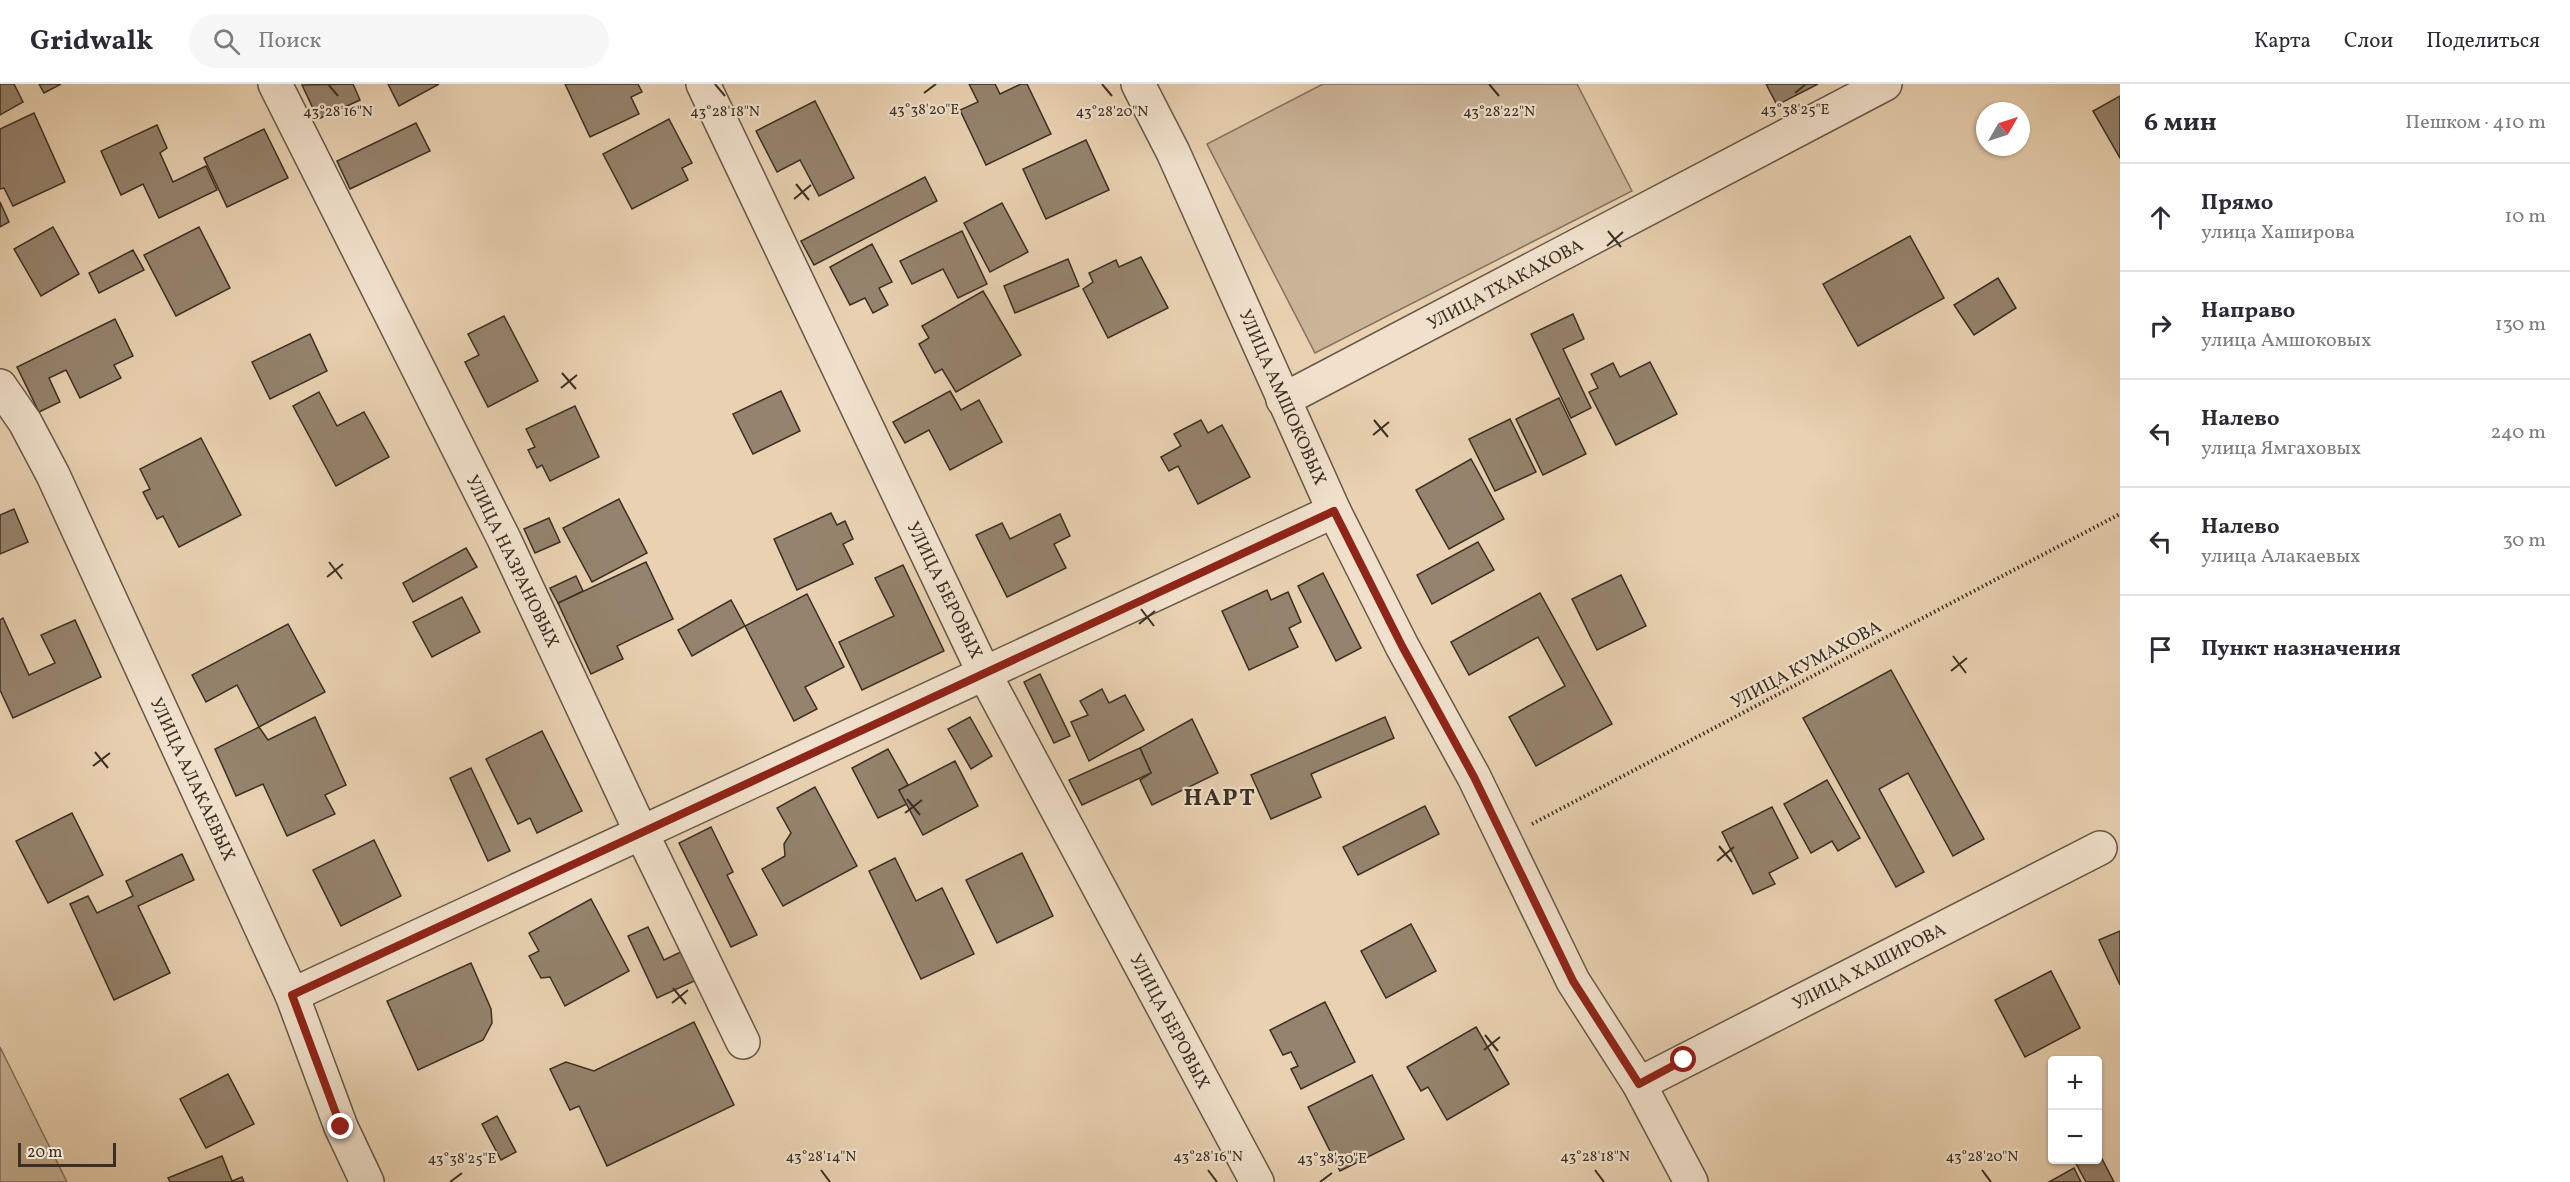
<!DOCTYPE html>
<html lang="ru">
<meta charset="utf-8">
<style>
:root{--surface:#fff;--page:#f7f7f7;--text:#2b2b33;--muted:#7c7c81;--line:#e1e1e2}
body{margin:0;font-family:Vollkorn,serif;background:var(--page);color:var(--text)}
.controls{position:absolute;right:18px;bottom:18px;display:grid;overflow:hidden;border-radius:6px;box-shadow:0 2px 4px #0004}
.controls button{width:54px;height:54px;display:grid;place-items:center;padding:0;border:0;border-bottom:2px solid var(--line);background:var(--surface);color:var(--text);font:30px sans-serif}
.compass{position:absolute;left:1976px;top:18px;width:54px;height:54px;border-radius:50%;background:var(--surface);box-shadow:0 2px 4px #0004;rotate:51deg}
.scale{position:absolute;left:18px;bottom:15px;width:98px;box-sizing:border-box;padding-left:6px;border:3px solid #392f24;border-top:0;font-size:16px;line-height:21px;white-space:nowrap;color:#392f24;-webkit-text-stroke:4px #f1e1cc;paint-order:stroke}
.stop{position:absolute;width:18px;height:18px;margin:-14px;border:4px solid #8f2418;border-radius:50%;background:#fff}
.stop.end{background:#8f2418;border-color:#fff;box-shadow:0 2px 6px #0008}
.list{margin:0;padding:0;list-style:none}
h2{display:flex;justify-content:space-between;align-items:center;height:78px;margin:0;padding:0 24px;font-size:26px}
h2 small{font-size:20px;font-weight:400;color:var(--muted)}
.list li{display:grid;grid-template-columns:39px 1fr auto;gap:18px;align-items:center;box-sizing:border-box;height:108px;padding:0 24px;border-top:2px solid var(--line)}
.list b{display:block;font-size:22px;white-space:nowrap}
.list p{margin:0;font-size:20px;white-space:nowrap;color:var(--muted)}
.list em{font-size:20px;font-style:normal;color:var(--muted)}
.icon{flex:none;width:33px;height:33px;fill:none;stroke:currentColor;stroke-width:2;stroke-linecap:round;stroke-linejoin:round}
.map{position:relative;flex:none;width:2120px;height:1098px;overflow:hidden}
header{display:flex;align-items:center;gap:36px;box-sizing:border-box;height:84px;padding:0 30px;background:var(--surface);border-bottom:2px solid var(--line)}
header strong{font-size:28px}
nav{display:flex;gap:33px;margin-inline-start:auto;font-size:21px}
.search{width:420px;height:54px;background:var(--page);display:flex;align-items:center;gap:15px;box-sizing:border-box;padding:0 21px;border-radius:33px;color:var(--muted);font-size:22px}
main{display:flex}
aside{flex:1;background:var(--surface)}
.map>svg:first-child{display:block}
.green{fill:#cbb599;stroke:#82725e;stroke-width:1.5}
.building{fill:#95836d;stroke:#392f24;stroke-width:1.5}
.lines{fill:none;stroke-linecap:round;stroke-linejoin:round}
.minor-casing{stroke:#655847;stroke-width:36}
.path{stroke:#392f24;stroke-width:4;stroke-dasharray:1.5 3;stroke-linecap:butt}
.minor{stroke:#f1e1cc;stroke-width:33}
.route{stroke:#8f2418;stroke-width:8}
.ticks{fill:none;stroke:#392f24;stroke-width:2}
.labels{text-anchor:middle;stroke-width:4.5;stroke-linejoin:round;paint-order:stroke}
.street-label{font-size:18px;fill:#392f24;stroke:#f1e1cc}
.district-label{font-size:24px;font-weight:bold;letter-spacing:1.5px;fill:#392f24;stroke:#f1e1cc}
.ticks-label{font-size:15px;text-anchor:middle;fill:#392f24;stroke:#f1e1cc;stroke-width:4.5;stroke-linejoin:round;paint-order:stroke}
</style>
<header>
<strong>Gridwalk</strong>
<div class="search"><svg class="icon" aria-label="search" viewBox="0 0 24 24"><circle cx="10" cy="10" r="6"/><path d="M15 15l6 6"/></svg>Поиск</div>
<nav><a>Карта</a><a>Слои</a><a>Поделиться</a></nav>
</header>
<main>
<div class="map">
<svg width="2120" height="1098" viewBox="0 0 2120 1098">
<rect width="100%" height="100%" fill="#e9d1b1"/>
<filter id="stains"><feTurbulence type="fractalNoise" baseFrequency=".00333" numOctaves="4"/><feColorMatrix values="0 0 0 0 .2 0 0 0 0 .09 0 0 0 0 .02 0 0 0 .5 -.17"/></filter>
<radialGradient id="worn" r=".72"><stop offset=".6" stop-color="#630" stop-opacity="0"/><stop offset="1" stop-color="#630" stop-opacity=".3"/></radialGradient>
<!-- green -->
<g class="green">
<polygon points="1323,0 1577,0 1632,107 1315,269 1207,60"/>
<polygon points="0,963 67,1098 0,1098"/>
</g>
<!-- building -->
<g class="building">
<polygon points="0,0 14,0 23,18 0,31"/>
<polygon points="39,0 61,0 44,9"/>
<polygon points="353,0 360,16 318,35 302,1"/>
<polygon points="388,0 439,0 399,22"/>
<polygon points="565,0 638,0 642,8 631,13 639,30 590,53"/>
<polygon points="969,0 995,0 1000,10 1021,0 1027,0 1051,50 986,81 960,26 978,18"/>
<polygon points="1766,0 1818,0 1777,21"/>
<polygon points="2120,12 2120,74 2093,27"/>
<polygon points="815,17 854,94 819,112 800,76 777,88 756,47"/>
<polygon points="34,29 65,98 13,122 4,104 0,105 0,45"/>
<polygon points="669,35 692,79 682,84 688,96 632,125 603,70"/>
<polygon points="416,39 430,67 350,105 337,77"/>
<polygon points="157,41 167,64 160,69 173,98 206,82 217,106 159,134 143,100 121,111 101,67"/>
<polygon points="264,45 288,94 227,123 204,74"/>
<polygon points="1086,56 1109,106 1046,135 1023,85"/>
<polygon points="925,93 937,117 814,181 801,157"/>
<polygon points="0,118 9,138 0,143"/>
<polygon points="1002,119 1028,168 990,188 964,139"/>
<polygon points="53,143 79,190 41,212 14,165"/>
<polygon points="199,143 230,204 176,232 144,171"/>
<polygon points="962,147 987,200 958,214 943,185 912,200 900,177"/>
<polygon points="1910,152 1944,214 1858,262 1823,200"/>
<polygon points="872,160 892,198 879,204 888,221 873,229 865,214 850,221 830,183"/>
<polygon points="133,166 144,186 99,209 89,189"/>
<polygon points="1141,173 1168,224 1108,254 1083,205 1093,198 1089,189 1116,176 1119,183"/>
<polygon points="1068,175 1079,202 1015,229 1004,202"/>
<polygon points="1998,194 2016,224 1974,251 1954,221"/>
<polygon points="983,207 1021,271 956,308 942,285 935,289 919,260 929,254 922,242"/>
<polygon points="1573,230 1584,255 1563,265 1591,324 1571,334 1531,250"/>
<polygon points="504,232 538,297 488,323 465,278 479,271 468,250"/>
<polygon points="115,235 133,272 114,281 121,294 80,314 66,286 49,294 60,318 39,328 17,283"/>
<polygon points="310,250 327,287 270,315 252,278"/>
<polygon points="1650,278 1677,330 1616,361 1589,308 1598,304 1591,290 1613,279 1620,293"/>
<polygon points="781,307 800,347 753,370 733,330"/>
<polygon points="950,307 961,326 979,316 1002,358 950,386 929,346 905,359 893,338"/>
<polygon points="319,308 337,342 364,328 389,373 336,402 293,322"/>
<polygon points="1559,314 1586,370 1543,391 1516,335"/>
<polygon points="575,322 599,373 550,397 542,381 537,384 528,366 535,363 526,345"/>
<polygon points="1510,335 1536,388 1495,407 1469,355"/>
<polygon points="1201,336 1208,349 1222,341 1250,393 1198,420 1178,382 1169,387 1161,373 1181,362 1174,350"/>
<polygon points="201,354 241,431 179,463 163,432 157,435 143,408 150,405 140,385"/>
<polygon points="1471,375 1504,435 1449,465 1416,406"/>
<polygon points="619,415 647,469 592,498 563,444"/>
<polygon points="14,425 28,458 0,470 0,431"/>
<polygon points="831,429 837,441 845,437 853,455 843,460 853,480 797,506 774,455"/>
<polygon points="1060,430 1070,452 1054,460 1066,484 1007,513 976,451 1002,439 1010,455"/>
<polygon points="549,434 560,458 535,469 524,445"/>
<polygon points="1478,458 1494,486 1432,520 1417,491"/>
<polygon points="466,464 477,483 413,518 403,499"/>
<polygon points="646,478 673,535 617,562 623,575 591,590 558,519"/>
<polygon points="903,481 944,567 862,606 839,558 894,532 875,494"/>
<polygon points="1323,489 1361,564 1336,577 1298,502"/>
<polygon points="1621,491 1646,542 1597,566 1572,515"/>
<polygon points="576,492 583,507 558,519 550,504"/>
<polygon points="1267,506 1271,516 1288,508 1301,538 1289,544 1298,563 1249,586 1222,527"/>
<polygon points="1540,509 1612,640 1536,682 1509,633 1565,602 1538,553 1469,591 1451,558"/>
<polygon points="807,510 844,583 805,603 817,625 794,637 745,542"/>
<polygon points="462,513 480,548 432,573 413,538"/>
<polygon points="731,516 745,542 692,572 678,546"/>
<polygon points="3,534 29,591 55,579 41,551 75,536 101,593 13,634 0,606 0,536"/>
<polygon points="288,540 325,608 259,643 237,601 206,618 192,591"/>
<polygon points="1891,586 1984,755 1953,772 1908,689 1879,705 1924,788 1896,803 1803,634"/>
<polygon points="1040,590 1070,652 1054,659 1024,598"/>
<polygon points="1102,605 1109,619 1125,611 1144,646 1089,677 1071,638 1088,631 1080,617"/>
<polygon points="315,633 346,701 325,711 335,730 287,752 263,700 236,712 215,665 259,643 268,656"/>
<polygon points="970,633 992,672 971,685 948,645"/>
<polygon points="1385,633 1394,654 1311,690 1321,713 1271,735 1251,691"/>
<polygon points="1192,635 1218,689 1152,721 1140,696 1151,689 1140,664"/>
<polygon points="542,647 582,727 537,749 530,734 518,740 486,675"/>
<polygon points="1140,664 1151,689 1082,721 1069,696"/>
<polygon points="888,665 908,701 899,706 907,720 878,734 852,684"/>
<polygon points="955,677 978,722 923,751 899,706"/>
<polygon points="471,684 510,767 488,777 450,694"/>
<polygon points="1827,696 1860,754 1838,767 1832,757 1811,769 1784,720"/>
<polygon points="815,703 857,782 783,822 762,785 785,772 784,760 791,749 777,724"/>
<polygon points="1425,722 1439,750 1358,791 1343,763"/>
<polygon points="1772,723 1798,774 1769,789 1775,800 1753,810 1722,748"/>
<polygon points="72,729 103,791 48,819 16,757"/>
<polygon points="711,743 733,788 727,791 757,851 731,863 679,759"/>
<polygon points="374,756 401,812 341,842 313,786"/>
<polygon points="1022,769 1053,832 997,859 966,796"/>
<polygon points="182,770 194,796 138,822 170,889 114,916 70,820 88,812 97,829 133,812 126,797"/>
<polygon points="895,774 916,817 942,804 974,870 921,895 869,787"/>
<polygon points="591,815 629,887 565,922 550,893 541,894 529,872 539,867 529,849"/>
<polygon points="1411,840 1436,887 1386,914 1361,867"/>
<polygon points="648,843 664,876 687,865 701,894 657,914 628,852"/>
<polygon points="2120,847 2120,901 2099,856"/>
<polygon points="471,879 491,925 492,939 483,956 418,986 387,917"/>
<polygon points="2051,887 2080,944 2025,973 1995,916"/>
<polygon points="1325,918 1355,978 1301,1005 1291,985 1298,982 1291,968 1283,971 1270,946"/>
<polygon points="694,938 734,1021 607,1082 579,1022 570,1026 550,985 566,978 594,987"/>
<polygon points="1476,943 1509,1000 1447,1036 1428,1003 1421,1007 1407,983"/>
<polygon points="228,990 254,1040 206,1064 180,1015"/>
<polygon points="1372,991 1404,1055 1340,1087 1308,1023"/>
<polygon points="497,1032 516,1068 501,1076 482,1040"/>
<polygon points="2098,1067 2114,1098 2086,1098 2074,1076 2098,1076"/>
<polygon points="222,1072 232,1097 242,1093 244,1098 170,1098 168,1094"/>
<polygon points="2074,1084 2081,1098 2049,1098"/>
</g>
<g class="lines">
<!-- minor casing -->
<g class="minor-casing">
<g id="minor">
<polyline points="275,0 504,455 642,750 743,958"/>
<polyline points="703,0 984,589 1257,1098"/>
<polyline points="1138,0 1173,68 1334,427 1402,562 1474,693 1573,897 1639,1000 1691,1098"/>
<polyline points="0,302 25,338 53,391 292,911 341,1043 367,1098"/>
<polyline points="1283,316 1885,0"/>
<polyline points="292,911 1334,427"/>
<polyline points="1639,1000 2100,764"/>
</g>
</g>
<!-- path -->
<polyline class="path" points="1532,740 2120,430"/>
<!-- minor -->
<use href="#minor" class="minor"/>
</g>
<g class="lines">
<!-- route -->
<polyline class="route" points="341,1043 292,911 1334,427 1402,562 1474,693 1573,897 1639,1000 1684,976"/>
</g>
<!-- ticks -->
<path class="ticks" d="M328,0L338,12M715,0L725,12M1102,0L1112,12M1489,0L1499,12M924,9L936,0M1795,9L1806,0M796,100L809,116M794,115L811,101M1608,147L1621,163M1607,162L1623,148M562,289L576,305M561,304L577,291M1374,336L1388,353M1373,351L1389,338M329,478L342,495M327,493L343,480M1141,525L1154,542M1139,540L1155,527M1953,572L1966,589M1951,587L1967,574M95,668L108,684M93,682L110,669M907,715L920,731M905,729L922,716M1719,762L1732,778M1717,777L1734,763M673,904L686,920M672,919L688,906M1485,951L1498,967M1484,966L1500,953M821,1086L830,1098M1208,1086L1217,1098M1595,1086L1604,1098M1982,1086L1991,1098M450,1098L462,1089M1320,1098L1332,1089"/>
<g class="labels">
<!-- street labels -->
<g class="street-label">
<text transform="translate(1505 200) rotate(-28)" y="6">УЛИЦА ТХАКАХОВА</text>
<text transform="translate(1283 313) rotate(66)" y="6">УЛИЦА АМШОКОВЫХ</text>
<text transform="translate(513 477) rotate(64)" y="6">УЛИЦА НАЗРАНОВЫХ</text>
<text transform="translate(945 506) rotate(64)" y="6">УЛИЦА БЕРОВЫХ</text>
<text transform="translate(1806 580) rotate(-28)" y="6">УЛИЦА КУМАХОВА</text>
<text transform="translate(193 695) rotate(65)" y="6">УЛИЦА АЛАКАЕВЫХ</text>
<text transform="translate(1869 882) rotate(-27)" y="6">УЛИЦА ХАШИРОВА</text>
<text transform="translate(1170 937) rotate(62)" y="6">УЛИЦА БЕРОВЫХ</text>
</g>
<!-- district labels -->
<g class="district-label">
<text x="1220" y="721">НАРТ</text>
</g>
</g>
<g class="ticks-label">
<text x="924" y="30">43°38'20"E</text>
<text x="1795" y="30">43°38'25"E</text>
<text x="725" y="32">43°28'18"N</text>
<text x="1112" y="32">43°28'20"N</text>
<text x="1499" y="32">43°28'22"N</text>
<text x="338" y="32">43°28'16"N</text>
<text x="821" y="1077">43°28'14"N</text>
<text x="1208" y="1077">43°28'16"N</text>
<text x="1595" y="1077">43°28'18"N</text>
<text x="1982" y="1077">43°28'20"N</text>
<text x="462" y="1079">43°38'25"E</text>
<text x="1332" y="1079">43°38'30"E</text>
</g>
<rect width="100%" height="100%" filter="url(#stains)"/>
<rect width="100%" height="100%" fill="url(#worn)"/>
</svg>
<div class="controls">
<button>+</button>
<button>−</button>
</div>
<svg class="compass" viewBox="-18 -18 36 36"><path d="M0-13l5 13h-10z" fill="#e53935"/><path d="M0 13l5-13h-10z" fill="#7c7c81"/></svg>
<div class="scale">20 m</div>
<div class="stop" style="left:1684px;top:976px"></div>
<div class="stop end" style="left:341px;top:1043px"></div>
</div>
<aside>
<h2>6 мин<small>Пешком · 410 m</small></h2>
<ul class="list">
<li><svg class="icon" aria-label="ahead" viewBox="0 0 24 24"><path d="M12 20V5M6 11l6-6 6 6"/></svg><div><b>Прямо</b><p>улица Хаширова</p></div><em>10 m</em></li>
<li><svg class="icon" aria-label="right" viewBox="0 0 24 24"><path d="M7 20v-9h11M14 6l5 5-5 5"/></svg><div><b>Направо</b><p>улица Амшоковых</p></div><em>130 m</em></li>
<li><svg class="icon" aria-label="left" viewBox="0 0 24 24"><path d="M17 20v-9H6M10 6l-5 5 5 5"/></svg><div><b>Налево</b><p>улица Ямгаховых</p></div><em>240 m</em></li>
<li><svg class="icon" aria-label="left" viewBox="0 0 24 24"><path d="M17 20v-9H6M10 6l-5 5 5 5"/></svg><div><b>Налево</b><p>улица Алакаевых</p></div><em>30 m</em></li>
<li><svg class="icon" aria-label="arrive" viewBox="0 0 24 24"><path d="M6 21V4h12l-3 4 3 4H6"/></svg><div><b>Пункт назначения</b></div></li>
</ul>
</aside>
</main>
